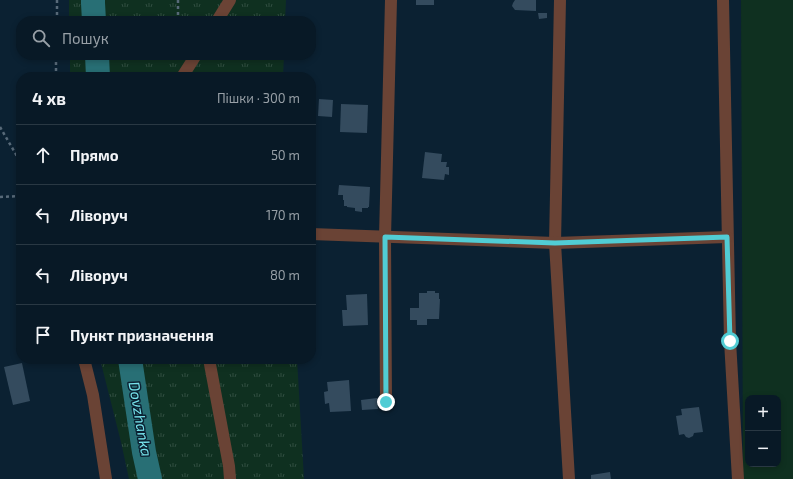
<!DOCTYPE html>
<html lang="uk">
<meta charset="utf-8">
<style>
:root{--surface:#081926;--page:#162632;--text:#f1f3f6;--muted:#98a0a7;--line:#293843}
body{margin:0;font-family:"Exo 2",sans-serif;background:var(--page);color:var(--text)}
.controls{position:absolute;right:12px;bottom:12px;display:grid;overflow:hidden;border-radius:8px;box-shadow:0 2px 6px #0003}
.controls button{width:36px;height:36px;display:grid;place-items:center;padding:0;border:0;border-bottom:1px solid var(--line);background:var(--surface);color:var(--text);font:20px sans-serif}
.stop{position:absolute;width:12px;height:12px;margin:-9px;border:3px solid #51ccd4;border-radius:50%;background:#fff}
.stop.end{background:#51ccd4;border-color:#fff;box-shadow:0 1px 4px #0008}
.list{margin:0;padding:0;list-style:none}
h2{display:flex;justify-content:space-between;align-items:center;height:52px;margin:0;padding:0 16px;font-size:17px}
h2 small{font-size:13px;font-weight:400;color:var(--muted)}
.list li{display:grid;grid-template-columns:26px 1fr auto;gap:12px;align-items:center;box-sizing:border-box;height:60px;padding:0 16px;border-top:1px solid var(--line)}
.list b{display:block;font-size:15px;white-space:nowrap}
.list em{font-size:13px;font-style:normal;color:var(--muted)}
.icon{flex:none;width:22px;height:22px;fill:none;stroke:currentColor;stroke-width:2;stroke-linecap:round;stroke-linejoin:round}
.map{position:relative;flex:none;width:793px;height:479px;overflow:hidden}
.search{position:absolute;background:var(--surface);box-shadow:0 2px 6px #0003;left:16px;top:16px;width:300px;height:44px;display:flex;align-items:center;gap:10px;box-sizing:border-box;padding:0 14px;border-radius:16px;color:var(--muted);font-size:15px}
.panel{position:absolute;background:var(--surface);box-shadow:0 2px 6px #0003;left:16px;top:72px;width:300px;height:292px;border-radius:16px}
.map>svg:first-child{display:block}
.grass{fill:url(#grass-tufts)}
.green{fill:#0f3020;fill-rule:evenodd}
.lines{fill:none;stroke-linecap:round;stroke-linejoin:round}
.river{stroke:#286f75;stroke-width:24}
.building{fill:#344b5e}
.path{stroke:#586a79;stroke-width:2.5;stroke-dasharray:3 3;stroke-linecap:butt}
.minor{stroke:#6a4335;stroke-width:12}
.route{stroke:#51ccd4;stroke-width:5}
.labels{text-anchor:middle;stroke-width:3;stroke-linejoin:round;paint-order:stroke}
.water-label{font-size:15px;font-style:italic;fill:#77e3ec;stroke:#0b2132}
</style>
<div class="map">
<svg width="793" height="479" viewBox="0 0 793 479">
<defs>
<pattern id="grass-tufts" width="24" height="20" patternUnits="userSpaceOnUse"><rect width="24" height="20" fill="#0f3020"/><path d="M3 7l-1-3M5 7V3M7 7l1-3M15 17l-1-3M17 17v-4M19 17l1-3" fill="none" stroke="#304d40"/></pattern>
</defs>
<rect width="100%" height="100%" fill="#0b2132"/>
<!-- grass -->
<g class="grass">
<polygon points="69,0 286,0 285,21 69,21"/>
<polygon points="70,55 284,55 283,77 70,77"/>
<polygon points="100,359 297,359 304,479 129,479 121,442"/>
</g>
<!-- green -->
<path class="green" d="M741,0H793V479H743ZM748,398H778V464H748Z"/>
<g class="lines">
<!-- river -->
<g class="river">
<polyline points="93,0 93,3 94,21"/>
<polyline points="97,55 98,77"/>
<polyline points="130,359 144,452 150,479"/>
</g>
</g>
<!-- building -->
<g class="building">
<rect x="416" y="0" width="18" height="5"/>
<polygon points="515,0 536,0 536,11 515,10 512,6 513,3"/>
<polygon points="538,13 547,13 547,18 539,19"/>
<polygon points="319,99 333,100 332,117 318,116"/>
<polygon points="341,104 368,105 367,133 340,132"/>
<polygon points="425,152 442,154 441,162 447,162 446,167 449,167 449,175 445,174 444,180 422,178"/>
<polygon points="339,185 370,187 369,207 368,207 368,208 362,208 362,212 355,211 355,208 347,207 347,206 344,206 344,200 343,200 343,195 338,195"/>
<polygon points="427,291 435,291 435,293 439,293 439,299 440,299 439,319 427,319 427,325 417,325 417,320 410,320 410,308 419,308 419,293 427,293"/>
<polygon points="367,294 368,325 343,326 342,310 347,310 346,295"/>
<polygon points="22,363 30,401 13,405 4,367"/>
<polygon points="349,380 351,411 330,412 329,403 325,404 324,392 328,391 327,382"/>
<polygon points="377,398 378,409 362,410 361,400"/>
<polygon points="699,407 703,432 694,433 693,436 689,438 686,437 684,434 679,435 676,416 682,415 681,409"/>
<polygon points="610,472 611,479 591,479 591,475"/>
</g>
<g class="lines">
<!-- path -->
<g class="path">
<polyline points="178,0 178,21"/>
<polyline points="57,21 57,0"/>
<polyline points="56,77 56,55"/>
<polyline points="0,127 21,163"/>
<polyline points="0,197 21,196"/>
</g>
<!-- minor -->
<g class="minor">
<polyline points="560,0 555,243 569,479"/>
<polyline points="723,0 730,341 738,479"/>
<polyline points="217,21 230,0"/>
<polyline points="182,77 196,55"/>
<polyline points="311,234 555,243 727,237"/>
<polyline points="84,359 93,395 106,479"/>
<polyline points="209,359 229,466 230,479"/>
<polyline points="386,402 385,237 391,0"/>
</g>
</g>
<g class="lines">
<!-- route -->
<polyline class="route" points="386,402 385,237 555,243 727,237 730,341"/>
</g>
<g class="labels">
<!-- water labels -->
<g class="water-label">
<text transform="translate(140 419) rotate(80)" y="5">Dovzhanka</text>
</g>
</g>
</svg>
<div class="controls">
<button>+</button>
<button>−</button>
</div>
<div class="stop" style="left:730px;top:341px"></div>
<div class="stop end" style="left:386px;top:402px"></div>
<div class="search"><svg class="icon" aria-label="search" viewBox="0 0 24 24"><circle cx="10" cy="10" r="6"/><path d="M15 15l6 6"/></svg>Пошук</div>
<section class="panel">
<h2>4 хв<small>Пішки · 300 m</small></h2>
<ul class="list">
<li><svg class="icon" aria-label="ahead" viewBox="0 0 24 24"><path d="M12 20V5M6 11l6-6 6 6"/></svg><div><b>Прямо</b></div><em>50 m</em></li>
<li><svg class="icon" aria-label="left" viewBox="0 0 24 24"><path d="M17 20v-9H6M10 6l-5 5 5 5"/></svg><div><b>Ліворуч</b></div><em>170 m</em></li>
<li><svg class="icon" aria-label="left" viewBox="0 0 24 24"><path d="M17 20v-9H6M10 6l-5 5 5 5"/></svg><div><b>Ліворуч</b></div><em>80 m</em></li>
<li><svg class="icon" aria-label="arrive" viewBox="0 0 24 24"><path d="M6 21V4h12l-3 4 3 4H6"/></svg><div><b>Пункт призначення</b></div></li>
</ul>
</section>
</div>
